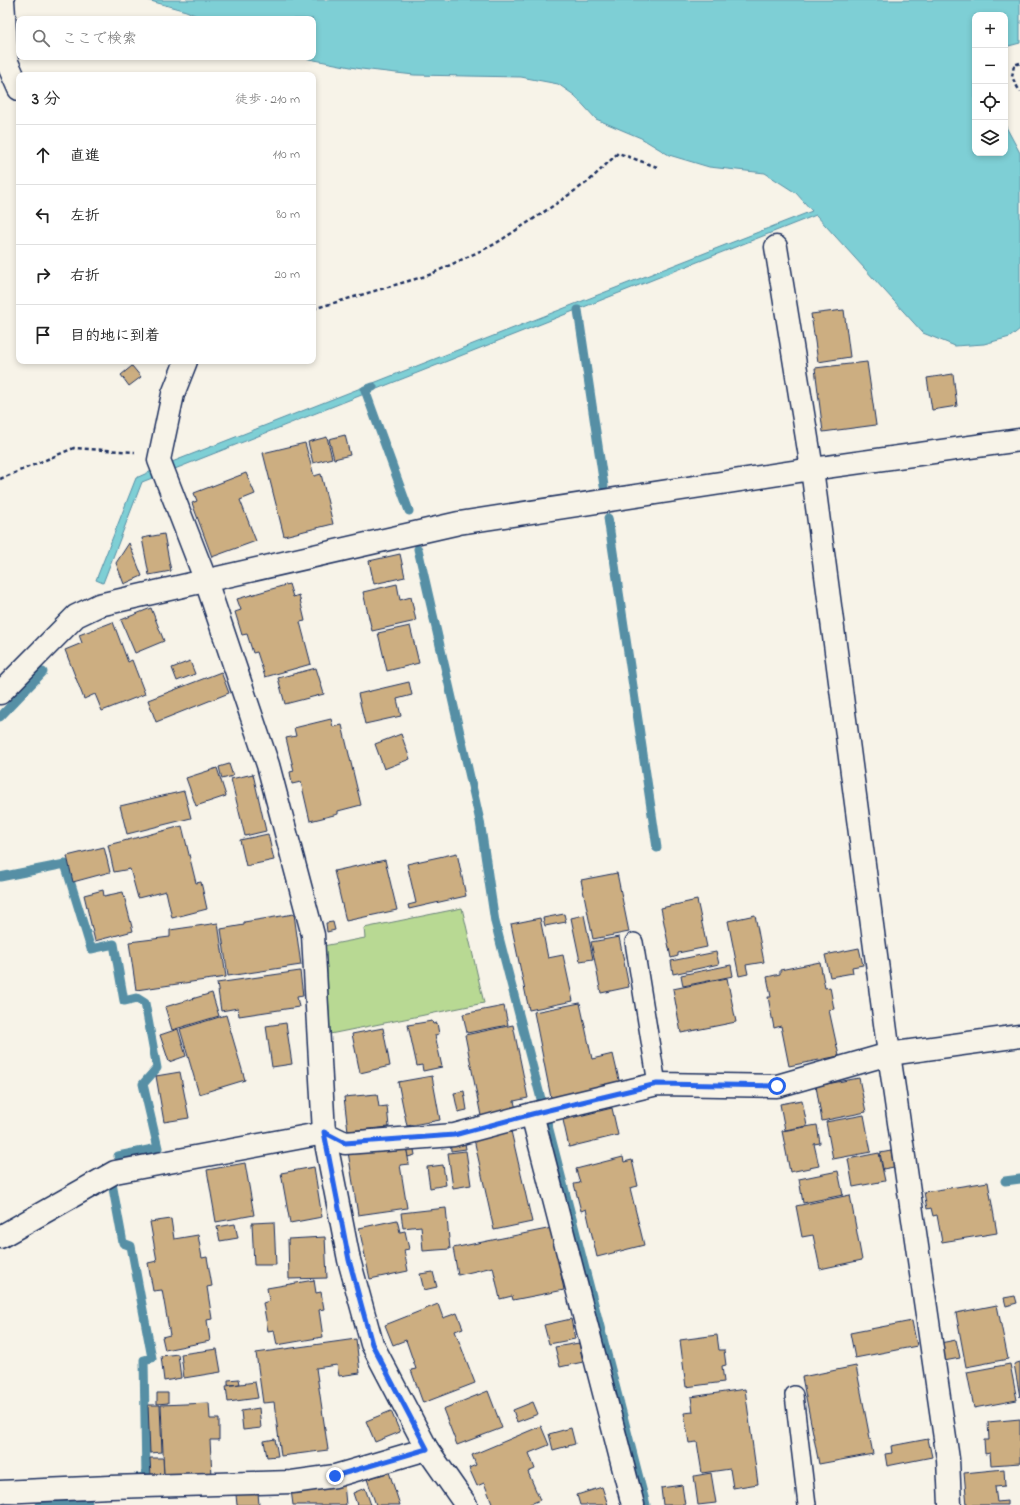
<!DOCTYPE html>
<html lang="ja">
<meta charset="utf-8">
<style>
:root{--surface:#fff;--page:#f6f6f6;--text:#222;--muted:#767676;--line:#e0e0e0}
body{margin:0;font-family:"Indie Flower","Klee One",sans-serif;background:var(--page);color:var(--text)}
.controls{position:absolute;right:12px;top:12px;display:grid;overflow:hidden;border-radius:8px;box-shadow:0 2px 6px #0003}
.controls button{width:36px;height:36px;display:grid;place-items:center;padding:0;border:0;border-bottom:1px solid var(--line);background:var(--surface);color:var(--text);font:20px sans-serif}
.stop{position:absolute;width:12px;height:12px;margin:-9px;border:3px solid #2563eb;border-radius:50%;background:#fff}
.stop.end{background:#2563eb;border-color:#fff;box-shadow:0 1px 4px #0008}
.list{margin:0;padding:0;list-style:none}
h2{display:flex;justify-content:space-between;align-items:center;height:52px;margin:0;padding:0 16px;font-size:17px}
h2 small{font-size:13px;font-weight:400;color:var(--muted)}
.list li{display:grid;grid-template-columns:26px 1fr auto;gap:12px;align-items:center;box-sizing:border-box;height:60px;padding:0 16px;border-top:1px solid var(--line)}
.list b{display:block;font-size:15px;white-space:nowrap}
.list em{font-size:13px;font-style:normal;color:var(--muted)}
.icon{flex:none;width:22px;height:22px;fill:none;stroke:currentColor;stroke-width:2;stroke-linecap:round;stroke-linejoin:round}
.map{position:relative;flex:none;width:1020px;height:1505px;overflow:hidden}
.search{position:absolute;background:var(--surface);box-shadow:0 2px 6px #0003;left:16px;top:16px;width:300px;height:44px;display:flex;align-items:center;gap:10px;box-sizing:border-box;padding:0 14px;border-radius:8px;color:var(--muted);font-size:15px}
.panel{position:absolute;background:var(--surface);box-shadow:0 2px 6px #0003;left:16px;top:72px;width:300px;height:292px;border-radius:8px}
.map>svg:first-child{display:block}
.green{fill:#b8d993;stroke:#6a8478}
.water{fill:#7ecfd5;stroke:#568fa5}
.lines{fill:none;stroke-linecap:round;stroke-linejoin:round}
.stream{stroke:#568fa5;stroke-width:9}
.building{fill:#ccae81;stroke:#1b2f5e}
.service-casing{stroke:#1b2f5e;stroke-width:20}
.minor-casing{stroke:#1b2f5e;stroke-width:25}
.path{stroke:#1b2f5e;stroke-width:2.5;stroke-dasharray:4 3;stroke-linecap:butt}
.service{stroke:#f7f3e8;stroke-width:17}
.minor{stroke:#f7f3e8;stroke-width:22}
.route{stroke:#2563eb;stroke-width:5}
</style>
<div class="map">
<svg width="1020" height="1505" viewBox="0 0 1020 1505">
<rect width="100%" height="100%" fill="#f7f3e8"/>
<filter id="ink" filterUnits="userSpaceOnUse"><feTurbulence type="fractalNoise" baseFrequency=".025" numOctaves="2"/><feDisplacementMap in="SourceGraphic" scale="8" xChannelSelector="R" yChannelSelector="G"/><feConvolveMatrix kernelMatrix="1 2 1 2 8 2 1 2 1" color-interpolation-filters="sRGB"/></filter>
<g filter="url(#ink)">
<!-- green -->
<polygon class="green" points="462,908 484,1003 330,1034 327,967 323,946 365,938 364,928"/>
<!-- water -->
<polygon class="water" points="147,0 1020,0 1020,43 1005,47 1005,15 975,15 975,153 1005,153 1005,125 1020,153 1020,329 1010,337 984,344 955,346 923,333 816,215 142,482 103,583 96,580 136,478 172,462 812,211 796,193 765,173 709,167 669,155 641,138 596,119 574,95 558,84 521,77 414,75 361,69 299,57 313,57 313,19 204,19 186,11"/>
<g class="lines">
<!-- stream -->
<g class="stream">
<polyline points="578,310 604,486"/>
<polyline points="373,387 365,390 409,511"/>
<polyline points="608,518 657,848"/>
<polyline points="418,549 480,821 495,922 541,1099"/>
<polyline points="0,717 43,672"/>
<polyline points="0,877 65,864 91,949 114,944 124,1001 137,998 145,1003 157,1068 143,1084 158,1148 118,1156"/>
<polyline points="546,1118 646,1505"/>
<polyline points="1005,1181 1020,1179"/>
<polyline points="112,1183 123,1243 131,1246 152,1358 144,1360 146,1477 136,1478"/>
<polyline points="40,1505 88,1502"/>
</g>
</g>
<!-- building -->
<g class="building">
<polygon points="844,310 850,357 818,362 811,314"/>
<polygon points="867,362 876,425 823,432 815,368"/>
<polygon points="132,366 141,377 129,386 121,375"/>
<polygon points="953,374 957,406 932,410 927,378"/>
<polygon points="345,435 350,455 334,459 329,439"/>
<polygon points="327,437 332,458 313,463 308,442"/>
<polygon points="305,443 314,476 321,474 333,524 284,536 263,453"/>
<polygon points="246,473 255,494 240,500 256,541 212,557 192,503 197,501 194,493"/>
<polygon points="164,534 171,571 149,575 142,538"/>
<polygon points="129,543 142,576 124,584 116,563"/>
<polygon points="400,554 405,577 374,584 369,561"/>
<polygon points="289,584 293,597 299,595 305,621 300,622 311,664 265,677 257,652 253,653 247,634 242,635 235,612 241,610 237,599"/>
<polygon points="397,584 400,600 411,597 416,621 372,631 363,592"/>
<polygon points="151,608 164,641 135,653 121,620"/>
<polygon points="113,622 128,662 132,660 145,694 102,711 95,694 84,699 65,650 82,643 79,635"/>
<polygon points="410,626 419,663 387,671 378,633"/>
<polygon points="190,661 195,674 177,681 172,668"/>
<polygon points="316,668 324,694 285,704 278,678"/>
<polygon points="221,672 229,693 156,722 148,700"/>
<polygon points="409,682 412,695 397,699 401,716 365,724 358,694"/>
<polygon points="331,719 333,727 342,725 361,805 338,811 338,814 310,821 301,782 292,784 290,772 294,771 286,738 296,736 294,728"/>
<polygon points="401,734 410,759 384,769 375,744"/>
<polygon points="229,764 233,776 222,779 219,767"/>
<polygon points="217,768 226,796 196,806 186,778"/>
<polygon points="253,774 266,831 245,836 231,779"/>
<polygon points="184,791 191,818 127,834 120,806"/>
<polygon points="182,826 196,883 201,882 207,909 172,918 166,891 138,898 130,869 114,872 108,845"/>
<polygon points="268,834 274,860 246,866 240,840"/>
<polygon points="104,847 110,872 73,882 67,856"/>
<polygon points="457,853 466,896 409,909 408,905 416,903 407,864"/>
<polygon points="385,860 397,910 346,921 334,871"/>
<polygon points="617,873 629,932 593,939 581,880"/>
<polygon points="103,890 104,896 123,892 133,931 95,941 84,895"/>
<polygon points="697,900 707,947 678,953 678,956 671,958 661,908"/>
<polygon points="294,914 301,965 228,976 221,929 244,925 244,922"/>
<polygon points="564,914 566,922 545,926 543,918"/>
<polygon points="584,915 593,959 580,961 571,918"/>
<polygon points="755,915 764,962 746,965 748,974 739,976 728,921"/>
<polygon points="540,918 548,958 563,955 573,1001 529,1010 511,924"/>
<polygon points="333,922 335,930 327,932 326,923"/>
<polygon points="218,923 226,977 136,990 129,942 170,937 170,930"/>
<polygon points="619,937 629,987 601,993 591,942"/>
<polygon points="859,948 863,965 852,967 853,973 830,977 825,955"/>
<polygon points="716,952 719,964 673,974 671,961"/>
<polygon points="820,962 825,988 830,987 834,1009 829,1010 839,1056 789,1066 781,1026 774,1028 768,997 771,997 767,977 780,974 780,970"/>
<polygon points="731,965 733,976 683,986 681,975"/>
<polygon points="300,971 303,996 297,997 299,1007 239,1016 238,1008 221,1011 217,983"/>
<polygon points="727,978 736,1022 681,1033 673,989"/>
<polygon points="212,993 219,1016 172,1030 165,1007"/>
<polygon points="580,1003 592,1059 613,1054 620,1084 551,1098 534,1012"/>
<polygon points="504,1006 508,1025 467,1033 463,1014"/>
<polygon points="226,1015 245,1080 199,1094 180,1029"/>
<polygon points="432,1021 433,1024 437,1023 439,1034 435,1035 442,1067 423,1071 422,1065 417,1066 408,1025"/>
<polygon points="286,1023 292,1064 272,1067 266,1026"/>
<polygon points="513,1025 528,1098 514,1101 516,1109 481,1116 465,1035"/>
<polygon points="383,1028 390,1066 360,1073 352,1034"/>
<polygon points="178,1029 186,1056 169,1062 160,1035"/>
<polygon points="180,1072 189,1118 164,1122 156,1076"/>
<polygon points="432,1076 440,1120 407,1126 398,1082"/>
<polygon points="859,1078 866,1112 822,1121 816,1086"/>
<polygon points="464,1091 467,1110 458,1112 454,1093"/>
<polygon points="377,1094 379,1107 387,1106 389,1127 348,1131 344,1097"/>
<polygon points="802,1100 807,1126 785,1130 780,1104"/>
<polygon points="612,1108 618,1135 569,1147 563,1120"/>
<polygon points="864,1115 871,1152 833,1159 826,1122"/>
<polygon points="817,1125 820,1143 814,1144 819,1166 790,1172 782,1131"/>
<polygon points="511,1131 532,1222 494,1230 474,1139"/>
<polygon points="464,1138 466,1149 451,1151 450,1140"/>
<polygon points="406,1144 409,1164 400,1165 407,1208 358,1215 348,1152"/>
<polygon points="413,1144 415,1155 408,1157 406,1145"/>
<polygon points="466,1151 471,1185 453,1188 448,1153"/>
<polygon points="891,1151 894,1167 883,1169 880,1153"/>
<polygon points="879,1153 885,1181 853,1187 848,1159"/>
<polygon points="623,1157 624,1162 632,1160 638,1186 630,1188 644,1245 597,1257 586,1209 581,1211 574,1184 580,1183 576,1169"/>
<polygon points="245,1163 254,1215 216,1222 207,1170"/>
<polygon points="443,1165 446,1185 430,1188 427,1167"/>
<polygon points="314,1167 322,1217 290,1223 281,1173"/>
<polygon points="838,1171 843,1195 803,1203 799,1179"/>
<polygon points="988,1182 997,1233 942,1242 937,1215 933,1216 931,1208 927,1209 924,1192"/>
<polygon points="850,1195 862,1260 820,1269 813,1235 802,1237 796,1206"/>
<polygon points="446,1208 450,1249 423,1251 421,1226 403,1228 401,1213"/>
<polygon points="171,1219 174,1239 198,1235 202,1258 207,1257 212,1286 207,1287 212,1319 207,1320 210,1341 165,1350 162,1337 170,1335 162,1290 153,1291 148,1263 157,1261 150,1222"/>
<polygon points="397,1220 400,1232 405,1231 409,1249 404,1250 408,1271 370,1279 359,1228"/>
<polygon points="274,1222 276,1265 254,1265 252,1223"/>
<polygon points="235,1224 238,1238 220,1241 217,1227"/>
<polygon points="552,1228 564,1290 513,1300 512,1296 500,1299 493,1267 458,1275 453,1248"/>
<polygon points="325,1237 327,1278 289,1279 288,1239"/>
<polygon points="433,1272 437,1287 424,1290 420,1274"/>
<polygon points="314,1280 316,1293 321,1292 324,1309 319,1310 323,1337 277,1345 274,1330 268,1331 263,1303 269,1301 267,1288"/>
<polygon points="1015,1296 1017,1303 1006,1306 1004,1298"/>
<polygon points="438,1304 443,1318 457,1313 463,1328 455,1331 475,1383 423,1403 411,1370 416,1369 406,1340 393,1345 385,1325"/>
<polygon points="997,1305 1008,1359 966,1367 956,1313"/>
<polygon points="571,1319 575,1339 549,1344 544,1325"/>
<polygon points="912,1321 917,1346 855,1358 850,1333"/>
<polygon points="717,1335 719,1350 724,1350 726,1365 722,1366 724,1382 686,1387 680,1340"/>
<polygon points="356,1339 360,1373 339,1376 337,1365 316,1368 328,1450 281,1456 274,1402 263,1403 256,1353"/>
<polygon points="956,1340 960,1358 944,1361 940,1343"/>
<polygon points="579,1343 583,1362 560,1367 555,1347"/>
<polygon points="217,1349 221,1372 184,1378 181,1354"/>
<polygon points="178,1354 181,1378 164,1381 161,1356"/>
<polygon points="1020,1362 1020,1397 1014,1364"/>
<polygon points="1010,1364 1017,1400 974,1408 967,1372"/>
<polygon points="856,1366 873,1454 819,1464 802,1377"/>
<polygon points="239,1379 240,1384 228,1385 228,1380"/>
<polygon points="255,1382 258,1398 228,1402 226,1386"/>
<polygon points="745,1389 758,1484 733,1488 730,1469 702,1473 697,1442 689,1443 684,1413 693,1412 691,1397"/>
<polygon points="488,1391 502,1428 457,1445 443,1409"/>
<polygon points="157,1393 168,1393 168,1403 157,1404"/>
<polygon points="533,1402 538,1414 517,1422 513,1410"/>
<polygon points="209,1403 210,1419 219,1419 219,1440 210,1440 212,1475 164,1476 161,1405"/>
<polygon points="148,1405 160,1405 162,1452 150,1453"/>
<polygon points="259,1408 261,1428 243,1430 241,1411"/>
<polygon points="391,1411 400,1432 375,1442 366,1421"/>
<polygon points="1020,1419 1020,1463 991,1465 990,1453 985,1454 984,1440 989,1440 988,1422"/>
<polygon points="541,1426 549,1445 529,1453 535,1469 528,1472 540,1500 528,1505 493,1505 484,1483 477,1486 469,1468 476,1465 472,1455"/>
<polygon points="571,1428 575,1444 553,1450 549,1434"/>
<polygon points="275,1439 278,1456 267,1457 264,1441"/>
<polygon points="928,1439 932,1457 887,1466 885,1454 892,1453 891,1446"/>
<polygon points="150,1458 163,1458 164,1476 151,1476"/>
<polygon points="1004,1469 1005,1486 995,1487 997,1502 1007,1501 1007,1505 967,1505 964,1473"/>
<polygon points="389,1472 400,1505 376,1505 367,1479"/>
<polygon points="711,1473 716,1503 698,1505 694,1476"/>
<polygon points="344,1483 346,1505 293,1505 291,1490"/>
<polygon points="682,1485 685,1505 663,1505 661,1488"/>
<polygon points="602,1487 608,1505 580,1505 577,1495"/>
<polygon points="365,1488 371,1505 357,1505 353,1493"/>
<polygon points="258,1493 259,1505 237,1505 236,1495"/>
</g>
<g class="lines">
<!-- service casing -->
<g class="service-casing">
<g id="service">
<polyline points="634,942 657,1084"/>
<polyline points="794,1395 807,1505"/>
</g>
</g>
<!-- minor casing -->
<g class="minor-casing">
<g id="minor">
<polyline points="3,0 7,62 19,89"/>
<polyline points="776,247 812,469 889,1054 948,1459 950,1505"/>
<polyline points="186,361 173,394 159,460 206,581 268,765 313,935 324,1133 349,1260 372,1344 427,1449 466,1505"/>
<polyline points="0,693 76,616 99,605 459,523 812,469 1020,440"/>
<polyline points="532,1114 633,1505"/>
<polyline points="0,1237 115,1172 324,1133 345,1143 454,1135 532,1114 657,1084 777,1086 889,1054 1020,1036"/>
<polyline points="0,1492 110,1487 292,1482 335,1476 427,1449"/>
</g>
</g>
<!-- path -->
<g class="path">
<polyline points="1020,63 1014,65 1012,77 1020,92"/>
<polyline points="313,309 429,275 495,244 541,214 589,181 618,153 657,167"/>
<polyline points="0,479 74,448 135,452"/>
</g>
<!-- service -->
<use href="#service" class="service"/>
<!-- minor -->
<use href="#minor" class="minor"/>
</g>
</g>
<g class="lines" filter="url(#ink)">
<!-- route -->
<polyline class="route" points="335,1476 427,1449 372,1344 349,1260 324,1132 345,1143 454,1135 532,1114 657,1084 777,1086"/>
</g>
</svg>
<div class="controls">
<button>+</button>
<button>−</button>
<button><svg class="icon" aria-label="locate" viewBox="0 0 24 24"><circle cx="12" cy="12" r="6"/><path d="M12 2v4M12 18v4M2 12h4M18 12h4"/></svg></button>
<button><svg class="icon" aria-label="layers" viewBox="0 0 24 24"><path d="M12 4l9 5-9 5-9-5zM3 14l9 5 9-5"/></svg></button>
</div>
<div class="stop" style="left:777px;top:1086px"></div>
<div class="stop end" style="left:335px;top:1476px"></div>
<div class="search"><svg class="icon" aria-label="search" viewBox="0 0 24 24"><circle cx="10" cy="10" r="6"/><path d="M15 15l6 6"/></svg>ここで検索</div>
<section class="panel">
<h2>3 分<small>徒歩 · 210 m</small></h2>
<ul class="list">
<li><svg class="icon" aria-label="ahead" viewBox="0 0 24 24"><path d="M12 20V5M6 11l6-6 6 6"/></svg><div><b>直進</b></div><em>110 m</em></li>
<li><svg class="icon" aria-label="left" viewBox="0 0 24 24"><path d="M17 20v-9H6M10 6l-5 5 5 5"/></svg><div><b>左折</b></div><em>80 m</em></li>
<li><svg class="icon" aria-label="right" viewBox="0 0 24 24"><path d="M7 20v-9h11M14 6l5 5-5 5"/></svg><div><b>右折</b></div><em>20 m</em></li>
<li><svg class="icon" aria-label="arrive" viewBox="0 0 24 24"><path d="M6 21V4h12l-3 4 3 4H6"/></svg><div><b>目的地に到着</b></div></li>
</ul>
</section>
</div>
